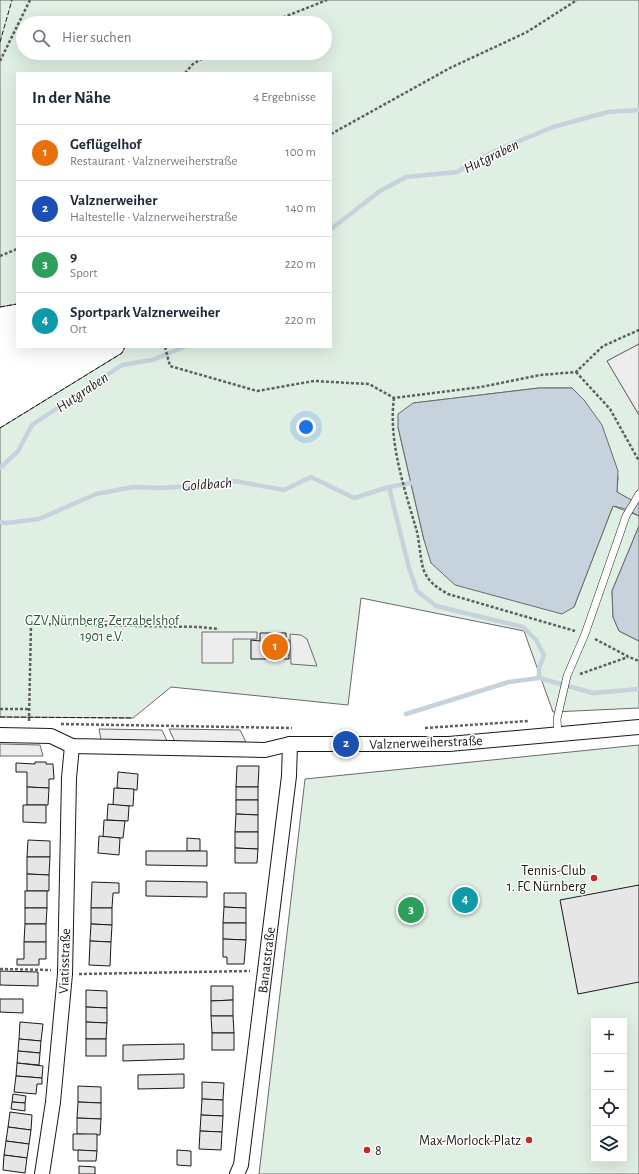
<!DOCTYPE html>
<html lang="de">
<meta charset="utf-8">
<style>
:root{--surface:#fff;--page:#f6f6f7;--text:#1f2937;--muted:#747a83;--line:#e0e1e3;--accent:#2563eb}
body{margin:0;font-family:"Alegreya Sans",sans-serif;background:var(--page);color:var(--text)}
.controls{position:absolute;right:12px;bottom:12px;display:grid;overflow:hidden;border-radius:0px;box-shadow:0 4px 16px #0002}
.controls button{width:36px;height:36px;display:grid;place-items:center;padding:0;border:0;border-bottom:1px solid var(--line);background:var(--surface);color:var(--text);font:20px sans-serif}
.you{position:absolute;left:306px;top:427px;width:14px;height:14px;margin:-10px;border:3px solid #fff;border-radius:50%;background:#1a73e8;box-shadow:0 0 0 6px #1a73e833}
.badge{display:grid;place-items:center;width:26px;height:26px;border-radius:50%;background:var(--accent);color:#fff;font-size:13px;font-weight:700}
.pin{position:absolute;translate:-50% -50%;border:2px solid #fff;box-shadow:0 1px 4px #0006}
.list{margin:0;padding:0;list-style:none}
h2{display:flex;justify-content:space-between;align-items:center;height:52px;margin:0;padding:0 16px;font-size:17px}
h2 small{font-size:13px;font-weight:400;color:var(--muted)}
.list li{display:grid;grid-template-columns:26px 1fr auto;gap:12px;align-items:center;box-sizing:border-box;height:56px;padding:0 16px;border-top:1px solid var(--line)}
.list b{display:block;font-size:15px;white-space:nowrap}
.list p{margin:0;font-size:13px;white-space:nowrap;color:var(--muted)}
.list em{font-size:13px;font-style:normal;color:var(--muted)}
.icon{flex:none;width:22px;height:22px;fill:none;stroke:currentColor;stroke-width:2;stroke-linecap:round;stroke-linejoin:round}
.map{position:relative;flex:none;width:639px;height:1174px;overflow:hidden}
.search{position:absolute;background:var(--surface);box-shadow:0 4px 16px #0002;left:16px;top:16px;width:316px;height:44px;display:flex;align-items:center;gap:10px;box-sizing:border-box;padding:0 14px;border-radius:22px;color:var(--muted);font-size:15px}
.panel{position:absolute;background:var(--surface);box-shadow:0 4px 16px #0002;left:16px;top:72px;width:316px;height:276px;border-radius:0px}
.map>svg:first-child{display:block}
.green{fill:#e0efe3;stroke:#6a6a6a;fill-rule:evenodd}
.parking{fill:#ededed;stroke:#6a6a6a}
.water{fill:#c6d2dc;stroke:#6a6a6a}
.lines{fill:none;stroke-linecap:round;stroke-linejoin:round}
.stream{stroke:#c6d2dc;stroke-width:4.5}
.building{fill:#e6e6e6;stroke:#1a1a1a}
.service-casing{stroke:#1a1a1a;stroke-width:8}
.minor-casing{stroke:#1a1a1a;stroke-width:16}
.path{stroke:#5f5f5f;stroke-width:2.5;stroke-dasharray:3 2;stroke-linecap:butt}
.service{stroke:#fff;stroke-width:7}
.minor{stroke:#fff;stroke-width:14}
.fence{stroke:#1a1a1a;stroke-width:1;stroke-dasharray:5 2;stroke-linecap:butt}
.poi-dot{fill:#c62828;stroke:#fff;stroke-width:1.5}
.labels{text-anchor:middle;stroke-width:3;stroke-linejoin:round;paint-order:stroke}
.park-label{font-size:14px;fill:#2b5a34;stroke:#fff}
.street-label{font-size:14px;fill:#1a1a1a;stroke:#fff}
.poi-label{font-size:14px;fill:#1a1a1a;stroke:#fff;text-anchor:end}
.water-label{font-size:15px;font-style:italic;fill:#1a1a1a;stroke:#fff}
</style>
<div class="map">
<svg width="639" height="1174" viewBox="0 0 639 1174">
<rect width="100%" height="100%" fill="#fff"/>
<!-- green -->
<g class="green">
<path d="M0,0H639V344L607,361L639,415V500H631L617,492L618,477L572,388H539L414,403L398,427L424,540L574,607L613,506L639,516V526L612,591L613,617L619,631L639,641V708L553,712L524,631L361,598L348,705L171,687L133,718L0,717V428L122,353L125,347H331V73H17V304L0,307ZM23,23H325V53H23Z"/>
<path d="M639,745V1174H259L305,779ZM594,1021H624V1159H594Z"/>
</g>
<!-- parking -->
<g class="parking">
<polygon points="639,344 639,415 607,361"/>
<polygon points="202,632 257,632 257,639 233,639 233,663 202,663"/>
<polygon points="290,634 301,635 307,639 317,666 291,664"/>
<polygon points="99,729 162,730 167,741 101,740"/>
<polygon points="169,729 240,730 246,742 175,742"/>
<polygon points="0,744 40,745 43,756 0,756"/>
</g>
<!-- water -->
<g class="water">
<polygon points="539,388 572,388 584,400 602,425 618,471 617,492 631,500 639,500 639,516 626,509 613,506 574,607 562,614 455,585 431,563 424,540 398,427 398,414 413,403"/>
<polygon points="639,526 639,641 619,631 613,617 612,591"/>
</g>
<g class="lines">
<!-- stream -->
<g class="stream">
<polyline points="331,229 380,191 406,177 457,172 495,151 553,127 608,112 639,110"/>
<polyline points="0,468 18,451 32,425 122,365 152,360 184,347"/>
<polyline points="389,487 409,568 417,591 436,606 523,627 536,640 544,655 539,668 539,678"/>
<polyline points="0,522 6,523 39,519 96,494 133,487 160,488 209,485 235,481 284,490 311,477 354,498 389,487 411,483"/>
<polyline points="406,714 509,682 539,678 593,693 639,689"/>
</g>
</g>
<!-- building -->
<g class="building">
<polygon points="260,633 286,633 286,640 289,640 289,659 251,659 251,640 260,641"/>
<polygon points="35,762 46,762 46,764 53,764 54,779 49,779 49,788 27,787 27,772 16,772 16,763 35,764"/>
<polygon points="237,766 259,766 258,787 236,787"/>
<polygon points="118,772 138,774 137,790 117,788"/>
<polygon points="27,787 49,788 48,805 27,805"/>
<rect x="236" y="787" width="22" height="13"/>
<polygon points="114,788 134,789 133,806 113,805"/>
<polygon points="236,800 258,800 258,815 236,814"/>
<polygon points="108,804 129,806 128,821 107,820"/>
<polygon points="23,805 46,805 46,823 23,822"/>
<polygon points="236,814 258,815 258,832 235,832"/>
<polygon points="104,820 125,821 123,838 103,837"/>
<polygon points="235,832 258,832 258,849 235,848"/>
<polygon points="99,836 120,838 119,855 98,853"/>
<polygon points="187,838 200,839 200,851 187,851"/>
<polygon points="28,840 50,841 50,857 27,857"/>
<polygon points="235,848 258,849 257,863 235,863"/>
<polygon points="146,851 207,851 207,866 146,865"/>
<polygon points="27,857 50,857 49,875 27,874"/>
<polygon points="27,874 49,875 49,891 27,891"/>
<polygon points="146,881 207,882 207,897 146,896"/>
<polygon points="92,882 119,883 119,893 113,893 112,908 91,908"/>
<polygon points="639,885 639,982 578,994 560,900"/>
<rect x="25" y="891" width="22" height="17"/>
<polygon points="224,893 246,893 246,908 224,907"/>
<polygon points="224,907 246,908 246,923 223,923"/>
<polygon points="25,908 47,908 46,924 25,924"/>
<polygon points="91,908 112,908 112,925 91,924"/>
<polygon points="223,923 246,923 246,940 223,939"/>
<polygon points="25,924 46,924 46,942 24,942"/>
<polygon points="91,924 112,925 111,942 90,941"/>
<polygon points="223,939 246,940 244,964 227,964 227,957 223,957"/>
<polygon points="90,941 111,942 110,966 89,965"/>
<polygon points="24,942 46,942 46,959 39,959 39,965 17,965 17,959 24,959"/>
<polygon points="0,971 38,972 38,986 0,985"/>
<polygon points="211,986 233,986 233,1000 211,1001"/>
<polygon points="86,990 107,991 107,1008 86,1007"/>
<polygon points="0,999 23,999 23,1013 0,1012"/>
<polygon points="233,1000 233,1016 211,1016 211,1001"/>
<polygon points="86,1007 107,1008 107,1023 86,1022"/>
<polygon points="211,1016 233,1016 234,1033 212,1033"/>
<polygon points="20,1022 43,1024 41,1041 19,1039"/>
<polygon points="86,1022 107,1023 106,1039 86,1039"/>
<rect x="212" y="1033" width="22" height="17"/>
<polygon points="19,1039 41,1041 40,1053 18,1051"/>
<rect x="86" y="1039" width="20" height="17"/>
<polygon points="184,1044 184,1059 123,1061 123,1045"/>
<polygon points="18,1051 40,1053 39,1065 17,1063"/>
<polygon points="17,1063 43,1066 42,1078 16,1076"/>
<polygon points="184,1074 184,1088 138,1089 138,1075"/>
<polygon points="16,1076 42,1078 42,1084 37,1084 36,1094 14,1092"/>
<polygon points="202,1082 224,1083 223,1100 202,1099"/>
<polygon points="78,1086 101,1087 101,1103 78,1102"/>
<polygon points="13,1094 26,1096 25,1103 12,1102"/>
<polygon points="202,1099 223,1100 223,1116 201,1115"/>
<polygon points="12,1102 25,1103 25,1111 11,1109"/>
<polygon points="78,1102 101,1103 101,1119 77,1118"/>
<polygon points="10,1112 32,1115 31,1130 8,1127"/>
<polygon points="201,1115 223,1116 222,1132 200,1131"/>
<polygon points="77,1118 101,1119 100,1135 77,1134"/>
<polygon points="8,1127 31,1130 29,1144 6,1141"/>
<polygon points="200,1131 222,1132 221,1150 199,1149"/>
<polygon points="73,1134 97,1134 97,1151 73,1150"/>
<polygon points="6,1141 29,1144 27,1158 4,1155"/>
<polygon points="78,1150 97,1151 96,1161 78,1161"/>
<polygon points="177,1150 191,1151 191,1166 177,1165"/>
<polygon points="4,1155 27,1158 25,1173 3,1170"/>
<polygon points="79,1166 95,1167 95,1174 79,1174"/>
</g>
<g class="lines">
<!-- service casing -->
<g class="service-casing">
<polyline id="service" points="558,734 557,719 567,676 585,634 626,516 639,494"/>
</g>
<!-- minor casing -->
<g class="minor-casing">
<g id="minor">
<polyline points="0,735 51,736 72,746 265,750 290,744 449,744 639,727"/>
<polyline points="42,1174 53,1102 65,974 69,778 72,746"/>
<polyline points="237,1174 241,1165 289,776 290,744"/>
</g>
</g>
<!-- path -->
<g class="path">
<polyline points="269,23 327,0"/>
<polyline points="0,61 30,0"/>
<polyline points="185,73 193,64 212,53"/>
<polyline points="331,134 450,68 527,32 577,0"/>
<polyline points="0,256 17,249"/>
<polyline points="165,347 170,366 257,391 314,381 369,384 394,398 481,387 540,375 576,372 603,346 639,330"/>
<polyline points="576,372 610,409 639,461"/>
<path d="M394,398C388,442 405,490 417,532C420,545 420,559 424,571C429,583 438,588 448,594L575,631"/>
<polyline points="595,639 629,657 639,661"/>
<polyline points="580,674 628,657"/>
<polyline points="0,709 29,709"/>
<polyline points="29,721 31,624 200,627 219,629"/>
<polyline points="61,724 292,728"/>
<polyline points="425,728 528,721"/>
<polyline points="0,969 51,970"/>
<polyline points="79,974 250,971"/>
</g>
<!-- service -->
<use href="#service" class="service"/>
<!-- minor -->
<use href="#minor" class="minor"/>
<!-- fence -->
<g class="fence">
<polyline points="0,42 12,0"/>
<polyline points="0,307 17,304"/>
<polyline points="0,428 122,353 125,347"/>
<polyline points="0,717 133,718"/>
</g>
</g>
<!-- markers -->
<g class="poi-dot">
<circle cx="594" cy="878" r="4"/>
<circle cx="529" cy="1140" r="4"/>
<circle cx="367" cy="1150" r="4"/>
</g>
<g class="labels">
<!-- park labels -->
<g class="park-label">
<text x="102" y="625">GZV Nürnberg-Zerzabelshof<tspan x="102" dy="16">1901 e.V.</tspan></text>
</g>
<!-- street labels -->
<g class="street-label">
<text transform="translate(426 742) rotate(-2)" y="5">Valznerweiherstraße</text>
<text transform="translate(266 960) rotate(-83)" y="5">Banatstraße</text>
<text transform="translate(64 961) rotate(-88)" y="5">Viatisstraße</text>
</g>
<!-- poi labels -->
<g class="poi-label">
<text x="586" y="875">Tennis-Club<tspan x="586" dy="16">1. FC Nürnberg</tspan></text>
<text x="521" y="1145">Max-Morlock-Platz</text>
<text x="375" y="1155" text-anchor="start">8</text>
</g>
<!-- water labels -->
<g class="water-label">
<text transform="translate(491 156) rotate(-26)" y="5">Hutgraben</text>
<text transform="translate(82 392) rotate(-34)" y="5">Hutgraben</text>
<text transform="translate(207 484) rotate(-4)" y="5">Goldbach</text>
</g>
</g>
</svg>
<div class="controls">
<button>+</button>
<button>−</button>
<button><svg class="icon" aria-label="locate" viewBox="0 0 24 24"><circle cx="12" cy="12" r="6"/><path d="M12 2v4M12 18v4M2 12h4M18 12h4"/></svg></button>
<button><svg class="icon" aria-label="layers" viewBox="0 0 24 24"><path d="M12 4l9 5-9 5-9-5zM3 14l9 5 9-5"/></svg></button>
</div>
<div class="you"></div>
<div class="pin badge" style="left:275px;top:647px;background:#e8710a">1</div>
<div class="pin badge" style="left:346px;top:744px;background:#1a4fb4">2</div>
<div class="pin badge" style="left:411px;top:910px;background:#2e9e5b">3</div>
<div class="pin badge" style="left:465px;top:900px;background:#0f9aa8">4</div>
<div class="search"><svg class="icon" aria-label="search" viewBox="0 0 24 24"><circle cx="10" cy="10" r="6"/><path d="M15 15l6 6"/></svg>Hier suchen</div>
<section class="panel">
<h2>In der Nähe<small>4 Ergebnisse</small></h2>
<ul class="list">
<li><span class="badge" style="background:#e8710a">1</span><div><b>Geflügelhof</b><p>Restaurant · Valznerweiherstraße</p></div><em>100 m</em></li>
<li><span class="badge" style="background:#1a4fb4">2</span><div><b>Valznerweiher</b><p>Haltestelle · Valznerweiherstraße</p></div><em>140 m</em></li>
<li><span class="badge" style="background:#2e9e5b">3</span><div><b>9</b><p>Sport</p></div><em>220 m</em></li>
<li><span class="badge" style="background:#0f9aa8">4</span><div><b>Sportpark Valznerweiher</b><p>Ort</p></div><em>220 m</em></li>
</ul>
</section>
</div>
